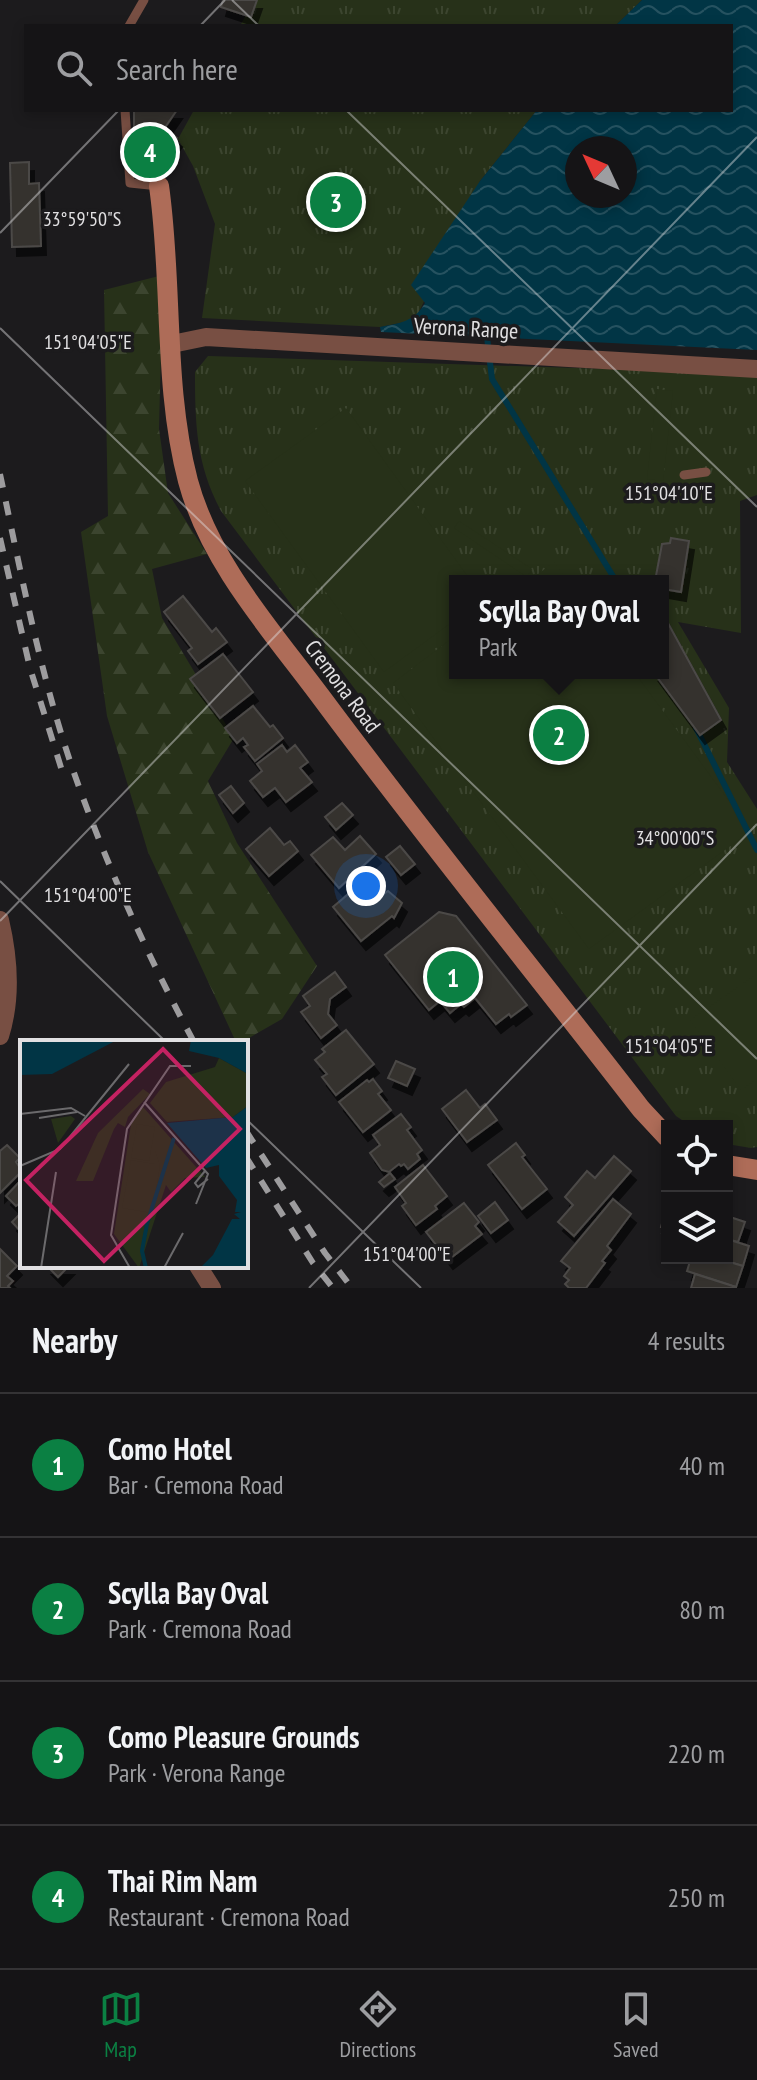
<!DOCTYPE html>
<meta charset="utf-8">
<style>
:root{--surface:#151416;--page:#222123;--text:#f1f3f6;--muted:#9d9ea1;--line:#343335;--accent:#0b8043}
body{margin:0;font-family:"PT Sans Narrow",sans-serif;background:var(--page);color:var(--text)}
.controls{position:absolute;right:24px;bottom:24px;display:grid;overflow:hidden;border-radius:0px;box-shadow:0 4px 12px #0003}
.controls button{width:72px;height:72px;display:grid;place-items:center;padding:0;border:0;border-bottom:2px solid var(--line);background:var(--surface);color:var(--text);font:40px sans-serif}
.compass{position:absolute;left:565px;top:136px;width:72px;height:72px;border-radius:50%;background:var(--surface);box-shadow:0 4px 12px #0003;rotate:314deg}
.you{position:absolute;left:366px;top:886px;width:28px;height:28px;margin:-20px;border:6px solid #fff;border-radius:50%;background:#1a73e8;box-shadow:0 0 0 12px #1a73e833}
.badge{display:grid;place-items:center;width:52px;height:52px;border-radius:50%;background:var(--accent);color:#fff;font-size:26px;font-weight:700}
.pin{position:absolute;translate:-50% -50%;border:4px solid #fff;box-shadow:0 2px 8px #0006}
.popup{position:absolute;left:449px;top:575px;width:220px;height:104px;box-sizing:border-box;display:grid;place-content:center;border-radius:0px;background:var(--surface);filter:drop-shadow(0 2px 6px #0005);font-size:26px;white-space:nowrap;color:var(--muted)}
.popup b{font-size:30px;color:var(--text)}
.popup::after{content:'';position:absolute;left:50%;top:100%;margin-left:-16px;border:16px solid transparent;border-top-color:var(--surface)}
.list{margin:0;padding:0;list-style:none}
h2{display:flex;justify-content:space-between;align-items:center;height:104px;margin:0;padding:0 32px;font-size:34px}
h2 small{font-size:26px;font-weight:400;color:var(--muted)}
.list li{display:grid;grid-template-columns:52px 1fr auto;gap:24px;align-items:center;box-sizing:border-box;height:144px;padding:0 32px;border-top:2px solid var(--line)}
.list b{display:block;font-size:30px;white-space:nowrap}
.list p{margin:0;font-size:26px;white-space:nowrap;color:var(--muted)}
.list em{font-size:26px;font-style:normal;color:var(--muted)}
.icon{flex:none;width:44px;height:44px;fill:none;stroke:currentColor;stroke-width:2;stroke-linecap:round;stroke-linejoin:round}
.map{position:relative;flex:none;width:757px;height:1288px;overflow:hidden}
.search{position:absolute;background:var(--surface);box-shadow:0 4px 12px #0003;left:24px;right:24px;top:24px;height:88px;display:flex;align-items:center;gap:20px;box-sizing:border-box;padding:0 28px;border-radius:0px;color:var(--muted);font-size:30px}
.sheet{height:680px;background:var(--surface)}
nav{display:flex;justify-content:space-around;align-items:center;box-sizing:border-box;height:112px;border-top:2px solid var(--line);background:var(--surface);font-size:22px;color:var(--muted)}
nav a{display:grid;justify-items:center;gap:4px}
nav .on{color:var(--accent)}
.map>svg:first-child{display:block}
.forest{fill:url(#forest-firs)}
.park{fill:url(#park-tufts);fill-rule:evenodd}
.garden{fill:#273119}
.water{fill:url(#water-waves);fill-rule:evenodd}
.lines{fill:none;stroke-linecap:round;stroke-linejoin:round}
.stream{stroke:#013545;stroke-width:6}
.building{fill:#34322f;stroke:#4c4947;stroke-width:2;filter:url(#shadow)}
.lane{stroke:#784f43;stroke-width:9}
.street{stroke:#784f43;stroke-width:18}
.secondary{stroke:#ae6c58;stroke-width:20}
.rail{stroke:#9d9c9e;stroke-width:6;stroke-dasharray:14 14;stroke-linecap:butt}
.ticks{fill:none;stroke:#e1e0e2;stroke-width:2;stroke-opacity:0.45}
.labels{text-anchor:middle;stroke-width:7;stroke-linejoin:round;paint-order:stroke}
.street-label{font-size:22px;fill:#e1e0e2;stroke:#1c1b1d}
.inset-river{fill:none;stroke:#013545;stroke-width:4}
.inset-road{fill:none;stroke:#6b6a6c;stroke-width:2}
.view{fill:#c42262;fill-opacity:0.15;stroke:#c42262;stroke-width:4}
.inset-edge{fill:none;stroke:#e1e0e2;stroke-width:4}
.ticks-label{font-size:20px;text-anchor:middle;fill:#e1e0e2;stroke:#1c1b1d;stroke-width:7;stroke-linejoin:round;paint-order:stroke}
</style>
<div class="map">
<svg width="757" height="1288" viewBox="0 0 757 1288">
<defs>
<pattern id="forest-firs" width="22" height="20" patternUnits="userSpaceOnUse" patternTransform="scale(2)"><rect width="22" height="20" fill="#273119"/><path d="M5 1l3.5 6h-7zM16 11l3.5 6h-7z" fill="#3c452f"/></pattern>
<pattern id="park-tufts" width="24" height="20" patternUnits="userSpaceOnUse" patternTransform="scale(2)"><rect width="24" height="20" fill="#273119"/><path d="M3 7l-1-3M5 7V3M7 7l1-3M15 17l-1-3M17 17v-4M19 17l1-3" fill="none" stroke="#3c452f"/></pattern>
<pattern id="water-waves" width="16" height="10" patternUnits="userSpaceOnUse" patternTransform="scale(2)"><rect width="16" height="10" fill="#013545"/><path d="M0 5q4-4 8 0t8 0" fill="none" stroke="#265260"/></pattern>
<filter id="shadow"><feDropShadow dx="5" dy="9" stdDeviation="0" flood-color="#0009"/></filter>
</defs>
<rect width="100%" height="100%" fill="#1c1b1d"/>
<!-- forest -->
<polygon class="forest" points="163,275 159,429 168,493 207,554 152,569 162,618 234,738 208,781 237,843 317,966 282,1019 242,1042 236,1042 148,852 107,716 81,532 108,516 104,290"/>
<!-- park -->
<g class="park">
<polygon points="254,0 642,0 615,26 240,26"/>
<polygon points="194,110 537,110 480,181 418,314 410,321 380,327 202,318 215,224 193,166 178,139"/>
<path d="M208,356L757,374V495L740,501L741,633L678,622L729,708L727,762L757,809V1147L751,1148L727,1144V1126H691L676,1116L221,511C196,464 195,424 195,372ZM455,581H663V673H455Z"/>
</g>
<!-- garden -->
<g class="garden">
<polygon points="657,389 673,391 663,481 647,479"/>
<polygon points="346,408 471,581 455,581 455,620 384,672 245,481"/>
<polygon points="459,521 532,569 527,577 454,528"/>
<polygon points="554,562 568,581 529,581"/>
<polygon points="455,636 455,673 635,673 751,831 589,949 393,683"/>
<polygon points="757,974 757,1079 741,1090 690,1020"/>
</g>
<!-- water -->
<path class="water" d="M642,0H757V350L381,332L380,327C400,323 414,322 425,303L411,285L480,181L537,110H731V26H615ZM577,148H625V196H577Z"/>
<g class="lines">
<!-- stream -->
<g class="stream">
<polyline points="491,334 487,337 492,379 616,581"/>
<polyline points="696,728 757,850"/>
</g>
</g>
<!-- building -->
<g class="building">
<polygon points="223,0 257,0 251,17 221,7"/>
<polygon points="134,110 177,110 164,129 177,138 154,170 143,172 134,166"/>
<polygon points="29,162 29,184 39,183 41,246 12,247 10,163"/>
<polygon points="671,538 689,541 681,592 663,589 663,581 655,581 662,544 670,543"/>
<polygon points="183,596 212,632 216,628 227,642 198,664 188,651 192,648 164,612"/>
<polygon points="663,614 721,720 700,735 654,673 663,673"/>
<polygon points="223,654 253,692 220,718 190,679"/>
<polygon points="253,706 270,727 273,725 283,738 255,761 244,747 248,745 243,738 237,743 225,728"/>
<polygon points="282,745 287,752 295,745 308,762 300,768 312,782 286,802 275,788 263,797 250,781 262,771 257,764"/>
<polygon points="231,786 244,803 233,813 219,795"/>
<polygon points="342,803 353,815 336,830 325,817"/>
<polygon points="270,828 284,845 290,841 298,851 269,876 246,849"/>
<polygon points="360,836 376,854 339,888 311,855 333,837 345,850"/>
<polygon points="400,846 415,864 401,875 386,857"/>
<polygon points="358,886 368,897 376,890 381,896 388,891 402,903 394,918 392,916 361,941 333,907"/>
<polygon points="439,912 456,916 527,1005 511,1017 509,1014 496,1024 475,998 464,1007 461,1004 450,1013 440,1001 429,1010 385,955"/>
<polygon points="335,972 346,987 330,999 328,1014 337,1025 321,1038 301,1012 310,1006 303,996"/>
<polygon points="346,1030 374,1064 336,1095 322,1077 327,1074 315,1060 325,1052 322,1049"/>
<polygon points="396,1061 415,1069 407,1086 388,1078"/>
<polygon points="373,1079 382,1091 378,1094 391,1110 363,1132 339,1102 367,1080 369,1082"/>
<polygon points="466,1090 480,1108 485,1104 497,1120 467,1142 442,1109"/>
<polygon points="401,1114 411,1127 407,1130 422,1150 417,1154 420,1159 408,1169 404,1164 401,1166 399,1164 389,1172 382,1170 370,1153 380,1145 373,1135"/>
<polygon points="516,1143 525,1155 522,1157 547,1189 522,1209 488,1165"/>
<polygon points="7,1145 20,1158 16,1162 22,1171 0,1193 0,1151"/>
<polygon points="614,1156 631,1171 574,1236 558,1222 573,1205 565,1197 587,1171 595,1178"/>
<polygon points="423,1165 447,1196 435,1206 437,1209 416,1225 402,1206 406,1203 395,1187"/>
<polygon points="390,1173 395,1179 384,1187 379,1182"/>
<polygon points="22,1179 22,1206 20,1203 16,1206 6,1196"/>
<polygon points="613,1199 631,1214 607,1246 611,1250 602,1261 605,1263 586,1288 569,1288 565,1284 569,1280 564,1276 570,1268 561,1261"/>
<polygon points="495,1202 508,1220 491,1233 478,1216"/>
<polygon points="464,1203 479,1222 475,1226 482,1234 448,1260 426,1232"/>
<polygon points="667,1205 667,1234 662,1233 664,1228 661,1227"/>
<polygon points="22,1212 22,1233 12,1222"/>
<polygon points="727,1216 745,1222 738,1242 727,1239"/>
<polygon points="727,1239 749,1246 743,1266 716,1258 727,1258"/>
<polygon points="0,1249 17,1266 7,1276 13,1281 8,1286 10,1288 0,1288"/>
<polygon points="691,1258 716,1258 743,1266 736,1287 687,1271"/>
<polygon points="47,1266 69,1266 58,1277"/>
<polygon points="695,1274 736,1287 736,1288 691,1288"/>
</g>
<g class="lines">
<!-- lane -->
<g class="lane">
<polyline points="129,26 144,0"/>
<polyline points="125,110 130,183 159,186"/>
<polyline points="684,475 706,472"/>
</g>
<!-- street -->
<g class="street">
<polyline points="172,344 206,337 757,369"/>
<path d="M0,920C9,958 12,998 0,1036"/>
<polyline points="198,1266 212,1288"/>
</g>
<!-- secondary -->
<g class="secondary">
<path d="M159,186C173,284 163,386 188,481C210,563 272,631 321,697C425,837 535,972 641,1109L667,1137"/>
<polyline points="727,1165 757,1170"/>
</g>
<!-- rail -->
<g class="rail">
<path d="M0,474C21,573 40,674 73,770C106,864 147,955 194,1042"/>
<polyline points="0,538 30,668 63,774"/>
<polyline points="246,1131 325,1253 352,1288"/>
<polyline points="246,1157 313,1263 333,1288"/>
</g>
</g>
<!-- ticks -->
<path class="ticks" d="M232,0L259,26M200,26L225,0M346,110L757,507M0,233L119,110M0,328L757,1059M0,881L166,1042M0,921L757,137M246,1119L421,1288M309,1288L757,824"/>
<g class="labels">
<!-- street labels -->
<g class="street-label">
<text transform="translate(466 328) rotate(3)" y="8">Verona Range</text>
<text transform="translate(343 686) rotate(53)" y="8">Cremona Road</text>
</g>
</g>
<!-- overview -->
<g transform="translate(20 1040)">
<rect width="228" height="228" fill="#1c1b1d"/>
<path d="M123,49L130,54L108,77L105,87L98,83L94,89L73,141H56L78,93Z" fill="#273119"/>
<path d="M199,18L228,34V66L213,77L147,82L130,63L146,42L195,27ZM123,67L185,137L165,138L151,152L146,145L119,228L94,194L111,84ZM51,76L55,79L38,103L31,79Z" fill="#273119"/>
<path d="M117,84L135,87L129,121L111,118ZM135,111L140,125L132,173L102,168L111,120L135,124Z" fill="#273119"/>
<path d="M0,0H97L32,34L0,35ZM171,0H228V34L199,18L169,11ZM228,66V228H180L193,215L212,179H220L214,174L221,172H215L217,160L199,136V125L186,128L147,83L213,77Z" fill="#013545"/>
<path class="inset-river" d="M126,228L122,211L127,184L154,98"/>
<path class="inset-road" d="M124,62L188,134L176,164M0,74L51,68L65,76M19,78L57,72M0,126L40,109L109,24M185,131L175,143L178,147L188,139M21,228L36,132M110,228L91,195L107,89L150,26H171M144,228L163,193"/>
<path class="view" d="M143,9L220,89L84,221L6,140Z"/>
<rect width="228" height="228" class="inset-edge"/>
</g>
<g class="ticks-label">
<text x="82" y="226">33°59'50"S</text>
<text x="88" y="349">151°04'05"E</text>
<text x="669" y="500">151°04'10"E</text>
<text x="675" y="845">34°00'00"S</text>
<text x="88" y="902">151°04'00"E</text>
<text x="669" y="1053">151°04'05"E</text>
<text x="407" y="1261">151°04'00"E</text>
</g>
</svg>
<div class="controls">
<button><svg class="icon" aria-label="locate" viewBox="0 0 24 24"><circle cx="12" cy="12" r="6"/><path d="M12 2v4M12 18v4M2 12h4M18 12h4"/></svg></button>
<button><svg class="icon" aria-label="layers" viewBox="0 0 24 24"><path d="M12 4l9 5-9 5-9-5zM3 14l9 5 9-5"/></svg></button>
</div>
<svg class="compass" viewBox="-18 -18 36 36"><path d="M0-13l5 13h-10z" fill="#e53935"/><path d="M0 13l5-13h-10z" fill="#9d9ea1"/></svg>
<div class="you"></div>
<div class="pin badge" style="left:453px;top:977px">1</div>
<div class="pin badge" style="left:559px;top:735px">2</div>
<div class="popup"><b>Scylla Bay Oval</b>Park</div>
<div class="pin badge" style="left:336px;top:202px">3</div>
<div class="pin badge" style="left:150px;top:152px">4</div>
<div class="search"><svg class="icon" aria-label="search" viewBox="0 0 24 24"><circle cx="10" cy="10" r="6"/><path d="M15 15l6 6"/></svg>Search here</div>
</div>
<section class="sheet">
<h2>Nearby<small>4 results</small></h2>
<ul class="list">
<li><span class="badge">1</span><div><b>Como Hotel</b><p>Bar · Cremona Road</p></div><em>40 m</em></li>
<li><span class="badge">2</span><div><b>Scylla Bay Oval</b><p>Park · Cremona Road</p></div><em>80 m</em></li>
<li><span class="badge">3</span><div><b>Como Pleasure Grounds</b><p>Park · Verona Range</p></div><em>220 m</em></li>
<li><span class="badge">4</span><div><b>Thai Rim Nam</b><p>Restaurant · Cremona Road</p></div><em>250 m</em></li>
</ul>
</section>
<nav>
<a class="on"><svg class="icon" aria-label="map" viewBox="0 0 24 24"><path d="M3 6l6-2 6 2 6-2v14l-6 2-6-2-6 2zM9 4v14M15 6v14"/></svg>Map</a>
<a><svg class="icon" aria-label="directions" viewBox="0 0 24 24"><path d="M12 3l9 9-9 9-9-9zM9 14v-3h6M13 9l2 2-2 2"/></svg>Directions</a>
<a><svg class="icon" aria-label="saved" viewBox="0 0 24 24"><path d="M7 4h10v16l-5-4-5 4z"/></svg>Saved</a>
</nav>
